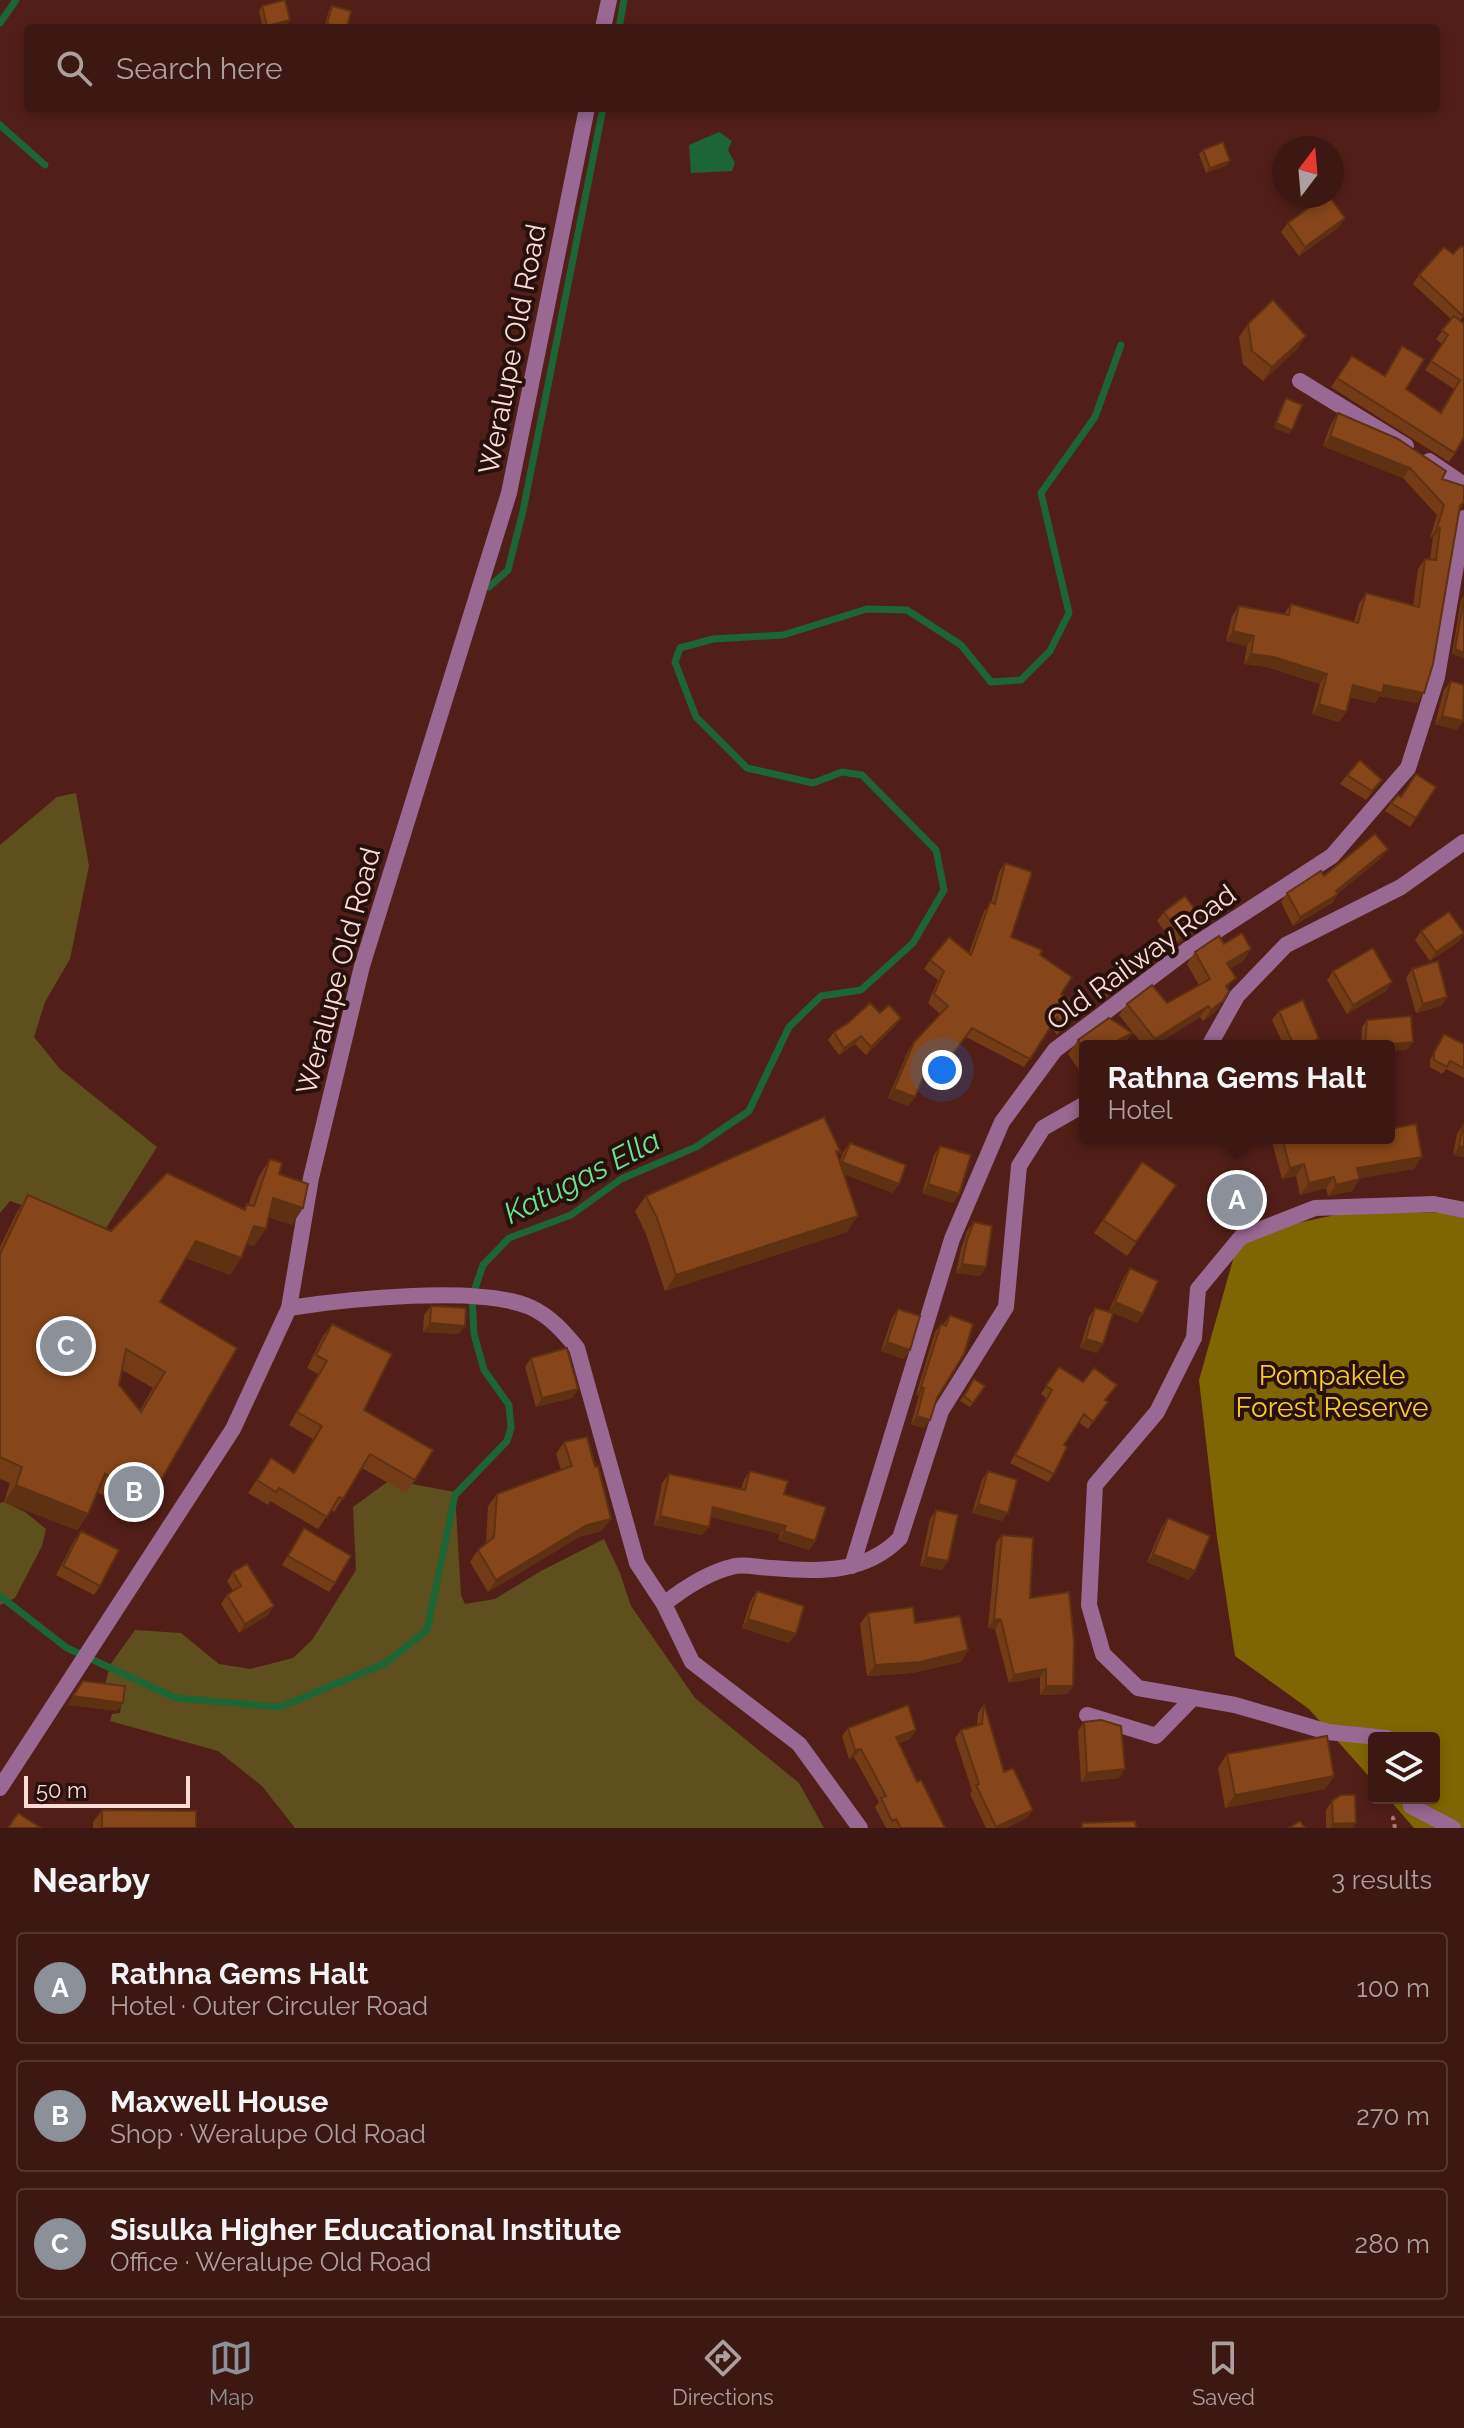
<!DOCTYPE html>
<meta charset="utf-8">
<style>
:root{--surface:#3d1711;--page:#48241f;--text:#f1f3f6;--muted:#ad9f9f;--line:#563631;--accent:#8c9099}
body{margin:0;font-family:Raleway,sans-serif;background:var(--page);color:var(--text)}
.controls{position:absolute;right:24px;bottom:24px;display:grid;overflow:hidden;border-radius:8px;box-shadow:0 4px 12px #0003}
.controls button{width:72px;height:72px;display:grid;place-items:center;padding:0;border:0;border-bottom:2px solid var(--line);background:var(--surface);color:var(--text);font:40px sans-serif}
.compass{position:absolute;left:1272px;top:136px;width:72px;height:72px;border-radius:50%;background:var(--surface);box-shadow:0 4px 12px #0003;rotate:16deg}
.scale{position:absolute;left:24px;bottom:20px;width:166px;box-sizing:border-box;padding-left:8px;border:4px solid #fedcd6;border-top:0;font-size:22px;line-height:28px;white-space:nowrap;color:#fedcd6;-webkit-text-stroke:6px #28110d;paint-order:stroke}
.you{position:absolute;left:942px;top:1070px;width:28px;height:28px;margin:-20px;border:6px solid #fff;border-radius:50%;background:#1a73e8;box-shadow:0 0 0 12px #1a73e833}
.badge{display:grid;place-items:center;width:52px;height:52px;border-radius:50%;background:var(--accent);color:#fff;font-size:26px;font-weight:700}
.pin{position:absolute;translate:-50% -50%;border:4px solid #fff;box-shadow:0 2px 8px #0006}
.popup{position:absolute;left:1079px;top:1040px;width:316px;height:104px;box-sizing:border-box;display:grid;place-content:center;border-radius:8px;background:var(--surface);filter:drop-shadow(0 2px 6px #0005);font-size:26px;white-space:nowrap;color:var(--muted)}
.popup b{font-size:30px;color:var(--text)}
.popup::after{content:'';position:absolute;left:50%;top:100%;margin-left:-16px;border:16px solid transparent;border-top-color:var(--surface)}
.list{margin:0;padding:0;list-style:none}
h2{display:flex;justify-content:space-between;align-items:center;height:104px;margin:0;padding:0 32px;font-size:34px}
h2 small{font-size:26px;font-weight:400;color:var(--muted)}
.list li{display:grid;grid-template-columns:52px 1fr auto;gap:24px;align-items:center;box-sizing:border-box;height:112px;margin:0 16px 16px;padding:0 16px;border:2px solid var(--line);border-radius:8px}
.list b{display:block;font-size:30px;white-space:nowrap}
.list p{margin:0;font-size:26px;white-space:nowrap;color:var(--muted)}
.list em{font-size:26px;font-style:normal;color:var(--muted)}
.icon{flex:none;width:44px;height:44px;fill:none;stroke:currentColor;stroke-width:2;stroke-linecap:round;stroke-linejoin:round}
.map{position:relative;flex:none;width:1464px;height:1828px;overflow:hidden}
.search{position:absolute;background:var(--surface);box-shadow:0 4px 12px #0003;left:24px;right:24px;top:24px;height:88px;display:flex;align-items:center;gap:20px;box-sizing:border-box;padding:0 28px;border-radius:8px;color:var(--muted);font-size:30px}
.sheet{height:488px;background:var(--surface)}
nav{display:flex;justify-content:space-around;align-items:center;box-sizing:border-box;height:112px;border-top:2px solid var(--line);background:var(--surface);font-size:22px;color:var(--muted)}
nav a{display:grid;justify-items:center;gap:4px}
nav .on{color:var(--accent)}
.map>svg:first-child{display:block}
.green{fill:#5f4f1e}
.forest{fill:#806602}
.water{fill:#1c6535}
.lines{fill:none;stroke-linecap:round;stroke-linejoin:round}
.stream{stroke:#1c6535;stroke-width:7}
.path{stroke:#a67c75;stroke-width:4;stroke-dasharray:4 4;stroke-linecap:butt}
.minor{stroke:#996893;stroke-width:16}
.tertiary{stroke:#996893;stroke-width:16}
.wall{fill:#743c16;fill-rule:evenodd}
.shaded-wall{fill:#5e3112}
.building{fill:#874619;stroke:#5e3112;stroke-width:2;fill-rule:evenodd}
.labels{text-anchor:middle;stroke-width:8;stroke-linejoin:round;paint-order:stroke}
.street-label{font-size:28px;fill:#fedcd6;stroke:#28110d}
.park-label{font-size:28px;fill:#f6c931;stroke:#28110d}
.water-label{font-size:30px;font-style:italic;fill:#6de58f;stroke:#28110d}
</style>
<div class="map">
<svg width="1464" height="1828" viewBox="0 0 1464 1828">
<rect width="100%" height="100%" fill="#511f17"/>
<!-- green -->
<g class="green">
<polygon points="76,793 89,866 70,959 45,1002 34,1037 60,1069 157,1147 103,1233 10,1201 0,1213 0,845 57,797"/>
<polygon points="390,1480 455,1492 461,1595 465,1604 495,1599 541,1571 604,1539 620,1573 631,1606 695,1698 799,1783 824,1828 295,1828 262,1786 218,1751 110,1721 112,1714 120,1713 123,1694 104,1689 110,1665 135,1630 181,1633 219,1664 250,1669 293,1658 312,1640 356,1570 353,1507"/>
<polygon points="4,1502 25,1512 46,1529 42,1546 15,1598 0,1605 0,1503"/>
</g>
<!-- forest -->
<polygon class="forest" points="1354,1211 1464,1213 1464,1828 1414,1828 1388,1798 1434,1798 1434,1738 1374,1738 1374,1782 1309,1709 1235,1656 1217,1537 1199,1380 1240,1235"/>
<!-- water -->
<polygon class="water" points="719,132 732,141 728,150 735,163 732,171 691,173 689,145"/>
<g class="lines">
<!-- stream -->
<g class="stream">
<polyline points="0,23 16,0"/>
<polyline points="619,28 624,0"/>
<polyline points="0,125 45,165"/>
<polyline points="489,587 508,570 523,511 603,108"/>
<polyline points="0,1596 67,1648 176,1698 280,1707 384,1664 427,1630 455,1495 507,1441 511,1428 509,1405 484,1370 474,1334 472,1297 483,1265 509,1238 571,1215 621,1179 696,1147 749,1111 789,1027 821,996 861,990 913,943 944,890 936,850 862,775 842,772 813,783 747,768 696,717 675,662 680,648 713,639 783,635 867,609 907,610 961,645 991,682 1021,680 1050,651 1069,613 1041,493 1095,417 1121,345"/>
</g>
<!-- path -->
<polyline class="path" points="1395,1828 1393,1818 1396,1816"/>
<!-- minor -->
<g class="minor">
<polyline points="1300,381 1406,446"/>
<polyline points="1429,461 1464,485"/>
<polyline points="852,1566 952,1239 1002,1122 1055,1050 1190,948 1332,856 1408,768 1437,677 1464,518"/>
<polyline points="1087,1715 1156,1736 1193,1698"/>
<polyline points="1387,1738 1328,1732 1235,1705 1138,1688 1103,1654 1089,1605 1095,1485 1157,1412 1194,1338 1198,1289 1241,1237 1315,1208 1434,1204 1464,1210"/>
<polyline points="1411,1798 1411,1806 1453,1828"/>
</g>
<!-- tertiary -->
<g class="tertiary">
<polyline points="603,28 609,0"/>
<polyline points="1209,1046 1237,996 1286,945 1401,887 1464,842"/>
<path d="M289,1308C347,1299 478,1285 530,1307C550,1316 564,1332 577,1348L637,1563L664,1604L692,1662L799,1744L860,1828"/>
<path d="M664,1604C684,1588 709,1572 735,1566C746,1564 761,1568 772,1568C819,1572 865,1574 900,1538L941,1411L1006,1307L1019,1166L1043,1128L1085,1104"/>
<polyline points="0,1788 233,1429 289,1308 311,1178 362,966 509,493 587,108"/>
</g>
</g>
<!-- wall -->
<g class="wall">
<polygon points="262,6 287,24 272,28 263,28 259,11"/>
<polygon points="332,6 347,28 324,28 329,10"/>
<polygon points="1203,150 1230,161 1227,165 1206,173 1199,154"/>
<polygon points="1288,223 1339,227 1299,256 1281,232"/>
<polygon points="1419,275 1464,316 1460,320 1464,324 1455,453 1449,462 1331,387 1352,356 1384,376 1402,346 1406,389 1440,412 1454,389 1425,370 1442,344 1436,339 1451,319 1413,284"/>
<polygon points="1248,324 1306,336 1297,349 1263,381 1243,364 1239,337"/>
<polygon points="1338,413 1442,479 1464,486 1464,503 1460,509 1424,693 1417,703 1380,696 1375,703 1350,697 1346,712 1339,722 1312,714 1320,684 1267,667 1244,664 1247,646 1226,641 1232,616 1239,606 1284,614 1291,604 1354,622 1359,604 1366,593 1413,606 1418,569 1425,559 1430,559 1433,538 1430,538 1437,515 1403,478 1323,446 1331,424"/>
<polygon points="1464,596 1464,658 1452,654 1461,600"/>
<polygon points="1451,681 1463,721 1457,730 1435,724 1444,690"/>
<polygon points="1347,775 1382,780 1366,800 1340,784"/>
<polygon points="1391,803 1416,818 1410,827 1385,811"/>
<polygon points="1381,858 1338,893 1332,903 1293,926 1281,902 1287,893 1324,876"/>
<polygon points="1005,863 1011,937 1040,955 1061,994 1079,1006 1057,1035 1051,1026 1024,1067 966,1037 938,1075 928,1067 915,1097 908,1106 888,1098 908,1051 914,1042 940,1014 928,1003 938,980 924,969 930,960 969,953 984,911 991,903 999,872"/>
<polygon points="1164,912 1204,921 1198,930 1175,945 1157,921"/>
<polygon points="1421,931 1464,934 1458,942 1430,961 1415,940"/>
<polygon points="1224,944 1251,949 1243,961 1230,968 1228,989 1223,1001 1215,1012 1203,1021 1200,1017 1154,1046 1144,1046 1119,1015 1127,1004 1167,1003 1199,985 1187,964 1195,952"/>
<polygon points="1145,969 1106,998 1096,986 1102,977"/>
<polygon points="1412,969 1447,997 1441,1006 1416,1013 1406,978"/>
<polygon points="1333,971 1386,991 1347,1014 1327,980"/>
<polygon points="1279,1011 1319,1039 1314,1046 1284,1046 1272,1020"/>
<polygon points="880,1013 901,1018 896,1025 866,1055 855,1044 839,1055 828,1040 834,1032"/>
<polygon points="1367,1020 1408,1049 1391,1051 1391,1058 1389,1061 1389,1046 1361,1046 1362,1027"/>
<polygon points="1132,1033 1123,1046 1085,1046 1085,1067 1079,1070 1068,1054 1078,1040"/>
<polygon points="1444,1034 1464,1044 1464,1078 1446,1069 1442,1074 1430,1067 1430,1060"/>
<polygon points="1463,1125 1464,1125 1464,1157 1453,1155 1457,1134"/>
<polygon points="1271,1138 1389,1138 1414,1169 1360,1178 1352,1191 1328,1196 1326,1188 1300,1195 1296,1176 1282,1179"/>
<polygon points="850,1143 893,1193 844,1174 847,1232 665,1291 646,1234 635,1211 646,1196 840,1161 843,1152"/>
<polygon points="940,1146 953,1203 922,1193 934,1155"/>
<path d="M270,1159L279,1174L292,1225L269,1217L254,1246L247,1244L241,1258L230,1275L186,1258L160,1302L237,1348L150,1499L138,1515L97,1492L88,1514L77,1530L4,1502L10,1483L0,1479V1247L17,1212L28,1195L111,1231L243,1209L247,1204L248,1205L259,1176ZM122,1370L153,1388L140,1410L119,1385Z"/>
<polygon points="1142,1162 1176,1185 1127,1256 1094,1233"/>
<polygon points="974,1222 986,1267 980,1276 956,1273 961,1249 967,1231"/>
<polygon points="1130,1268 1137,1323 1109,1311 1124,1277"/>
<polygon points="431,1306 459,1334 423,1332 424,1315"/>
<polygon points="1095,1308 1097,1353 1080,1348 1089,1317"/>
<polygon points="898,1309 904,1359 881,1351 892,1318"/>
<polygon points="950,1315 924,1428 911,1424 919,1396 916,1395 935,1332 941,1324 943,1325"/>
<polygon points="332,1324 364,1410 415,1480 406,1493 362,1468 334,1512 331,1510 318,1529 270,1501 268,1505 248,1493 271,1458 294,1472 313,1439 289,1425 318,1374 307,1368 323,1336"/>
<polygon points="531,1358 578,1389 572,1398 536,1407 525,1367"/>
<polygon points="1059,1367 1108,1402 1088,1429 1078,1422 1064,1445 1054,1474 1048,1482 1010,1463 1046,1398 1041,1394"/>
<polygon points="974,1379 985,1386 970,1407 960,1401"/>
<polygon points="564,1442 602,1531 579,1537 488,1592 470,1562 478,1550 486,1544 488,1506 497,1494 561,1470 556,1454"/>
<polygon points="750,1471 784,1494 815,1541 809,1550 778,1540 780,1534 711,1517 709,1527 702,1535 654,1525 662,1483 669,1474 741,1489 744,1480"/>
<polygon points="988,1471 1002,1521 972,1513 982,1480"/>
<polygon points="936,1510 942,1570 920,1566 930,1519"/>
<polygon points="1168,1518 1189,1580 1147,1562 1162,1527"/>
<polygon points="304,1528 335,1583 329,1592 282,1565"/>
<polygon points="81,1531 100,1586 94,1595 56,1575 75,1539"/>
<polygon points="1002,1535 1030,1598 1073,1686 1067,1694 1040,1695 1040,1677 1009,1683 995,1629 988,1628 996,1543"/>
<polygon points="233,1572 268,1615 239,1633 221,1604 227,1595 233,1591 227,1581"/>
<polygon points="757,1591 789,1643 742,1628 751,1600"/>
<polygon points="868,1613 915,1623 968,1650 961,1662 912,1673 867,1676 860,1624"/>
<polygon points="984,1704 1004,1772 1027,1818 1006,1828 986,1828 970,1794 972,1791 955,1738 961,1730 977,1725 978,1713"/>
<polygon points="1084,1722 1119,1778 1081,1782 1078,1731"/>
<polygon points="848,1728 916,1730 910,1739 899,1743 917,1782 945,1828 886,1828 875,1807 879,1802 854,1757 849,1759 842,1736"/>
<polygon points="1227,1754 1334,1776 1325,1789 1225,1808 1218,1768"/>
<polygon points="1332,1801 1356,1823 1353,1828 1326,1828 1326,1810"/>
<polygon points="102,1810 196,1828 93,1828 93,1822"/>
</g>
<!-- shaded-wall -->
<g class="shaded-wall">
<polygon points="290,20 287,24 272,28 265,28 267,26"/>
<polygon points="327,24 343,28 324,28"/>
<polygon points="1230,161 1227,165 1206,173 1210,168"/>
<polygon points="1345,218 1339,227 1299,256 1305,247"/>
<polygon points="1306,336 1297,349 1263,381 1272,367"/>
<polygon points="1276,423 1292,430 1289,434 1273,428"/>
<polygon points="1330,436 1410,468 1403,478 1323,446"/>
<polygon points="1437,528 1440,528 1433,538 1430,538"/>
<polygon points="1233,631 1254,636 1247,646 1226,641"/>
<polygon points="1455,649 1464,653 1464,658 1452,654"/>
<polygon points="1251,654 1274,657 1327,674 1320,684 1267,667 1244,664"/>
<polygon points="1353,685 1384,685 1424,693 1417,703 1380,696 1375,703 1346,695"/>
<polygon points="1319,704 1346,712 1339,722 1312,714"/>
<polygon points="1442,716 1463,721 1457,730 1435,724"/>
<polygon points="1388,849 1381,858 1335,896 1338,894 1332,903 1293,926 1300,917 1336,891"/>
<polygon points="1204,921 1198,930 1175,945 1181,937"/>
<polygon points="1464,934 1458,942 1430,961 1436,952"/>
<polygon points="1251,949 1243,961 1219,975 1227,963"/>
<polygon points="1151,960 1145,969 1106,998 1112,989"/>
<polygon points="1392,982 1386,991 1347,1014 1353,1005"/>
<polygon points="1447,997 1441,1006 1416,1013 1423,1004"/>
<polygon points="1223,1001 1215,1012 1203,1021 1211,1010"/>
<polygon points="1208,1006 1200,1017 1154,1046 1150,1046 1155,1039"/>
<polygon points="901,1018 896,1025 866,1055 871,1047"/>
<polygon points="1132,1033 1123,1046 1108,1046"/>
<polygon points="861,1036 855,1044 839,1055 844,1048"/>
<polygon points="1319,1039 1314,1046 1303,1046"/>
<polygon points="1413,1042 1408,1049 1389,1051 1392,1044"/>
<polygon points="894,1089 915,1097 908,1106 888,1098"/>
<polygon points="1459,1146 1464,1147 1464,1157 1453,1155"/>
<polygon points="1422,1157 1414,1169 1349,1180 1357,1168"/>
<polygon points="842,1162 899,1184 893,1193 836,1171"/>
<polygon points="1304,1164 1296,1176 1282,1179 1290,1168"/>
<polygon points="1334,1177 1326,1188 1300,1195 1309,1183"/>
<polygon points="1360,1179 1352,1191 1328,1196 1336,1185"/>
<polygon points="928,1184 959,1194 953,1203 922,1193"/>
<polygon points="273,1198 303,1208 292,1225 262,1214"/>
<polygon points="858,1216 847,1232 665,1291 676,1275"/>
<polygon points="254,1226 266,1229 254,1246 242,1242"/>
<polygon points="196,1241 241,1258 230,1275 185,1258"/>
<polygon points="962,1264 986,1267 980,1276 956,1273"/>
<polygon points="1115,1302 1143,1314 1137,1323 1109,1311"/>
<polygon points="430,1323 465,1326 459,1334 423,1332"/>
<polygon points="1086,1339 1103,1344 1097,1353 1080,1348"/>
<polygon points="887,1342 910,1350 904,1359 881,1351"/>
<polygon points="921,1387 924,1388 919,1396 916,1395"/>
<polygon points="578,1389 572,1398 536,1407 542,1398"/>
<polygon points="917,1416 930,1420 924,1428 911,1424"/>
<polygon points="16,1485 88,1514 77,1530 4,1502"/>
<polygon points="978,1504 1008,1513 1002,1521 972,1513"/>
<polygon points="713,1507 786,1526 780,1534 707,1516"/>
<polygon points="660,1516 709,1527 702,1535 654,1525"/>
<polygon points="611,1519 602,1531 579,1537 488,1592 496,1580 587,1525"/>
<polygon points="784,1531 815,1541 809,1550 778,1540"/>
<polygon points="1153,1554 1195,1571 1189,1580 1147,1562"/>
<polygon points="926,1557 948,1561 942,1570 920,1566"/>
<polygon points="274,1606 268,1615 239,1633 245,1624"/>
<polygon points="748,1619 796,1634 789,1643 742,1628"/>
<polygon points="994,1619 1001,1620 995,1629 988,1628"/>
<polygon points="968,1650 961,1662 912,1673 867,1676 875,1665"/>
<polygon points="1046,1669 1040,1677 1009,1683 1014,1675"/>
<polygon points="1046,1686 1073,1686 1067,1694 1040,1695"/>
<polygon points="73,1696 123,1703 117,1711 67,1705"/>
<polygon points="916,1730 910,1739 890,1746 896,1737"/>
<polygon points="861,1749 854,1757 849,1759 855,1750"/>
<polygon points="1125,1769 1119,1778 1081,1782 1087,1773"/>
<polygon points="1334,1776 1325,1789 1225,1808 1235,1795"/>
<polygon points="1033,1810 1027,1818 1006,1828 995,1828"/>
<polygon points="1356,1823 1353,1828 1330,1828 1333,1824"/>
</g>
<!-- building -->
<g class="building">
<polygon points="285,0 290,20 267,26 262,6"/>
<polygon points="332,6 351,11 347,28 327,24"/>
<polygon points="1223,142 1230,161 1210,168 1203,150"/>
<polygon points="1325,196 1329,196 1345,218 1305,247 1288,223"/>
<polygon points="1461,246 1464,248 1464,313 1462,315 1419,275 1444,247 1453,254"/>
<polygon points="1273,300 1306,336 1272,367 1252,351 1248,324"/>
<polygon points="1454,316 1464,324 1464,437 1455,453 1337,378 1352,356 1385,376 1402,346 1424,359 1406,389 1441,413 1460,380 1431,361 1448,335 1442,330"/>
<polygon points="1286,398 1302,405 1292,430 1276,423"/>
<polygon points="1338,413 1398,439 1446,471 1442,479 1464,486 1464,502 1460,506 1433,664 1424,693 1384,685 1382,693 1353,685 1346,712 1319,704 1327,674 1274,657 1251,654 1254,636 1233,631 1239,606 1289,615 1291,604 1358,623 1366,593 1419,607 1425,559 1436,560 1440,528 1437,528 1444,505 1410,468 1330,436"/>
<polygon points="1464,598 1464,653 1455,649"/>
<polygon points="1451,681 1464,685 1463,721 1442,716"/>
<polygon points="1360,760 1382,780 1372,791 1347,775"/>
<polygon points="1416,774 1436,787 1416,818 1391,803 1398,795 1401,797"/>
<polygon points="1375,834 1388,849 1336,891 1338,894 1300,917 1287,893 1321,871 1324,876"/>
<polygon points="1005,863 1032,872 1011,937 1042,950 1040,955 1072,977 1061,994 1079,1006 1063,1026 1057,1017 1030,1059 972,1028 944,1066 932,1056 915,1097 894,1089 914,1042 948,1006 934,994 944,971 930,960 949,937 971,955 990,902 995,904"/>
<polygon points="1185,896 1204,921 1181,937 1164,912"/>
<polygon points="1449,912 1464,933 1436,952 1421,931"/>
<polygon points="1242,933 1251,949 1227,963 1236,978 1226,986 1229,991 1223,1001 1211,1010 1208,1006 1155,1039 1127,1004 1152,985 1167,1003 1210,979 1195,952 1219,936 1224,944"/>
<polygon points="1373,948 1392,982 1353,1005 1333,971"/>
<polygon points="1142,949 1151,960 1112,989 1102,977"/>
<polygon points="1438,961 1447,997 1423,1004 1412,969"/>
<polygon points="1303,1000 1319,1039 1303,1046 1294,1046 1279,1011"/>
<polygon points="870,1003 880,1013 889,1005 901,1018 871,1047 861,1036 844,1048 834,1032 848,1023"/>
<polygon points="1411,1016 1413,1042 1392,1044 1391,1058 1389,1058 1389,1046 1365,1046 1367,1020"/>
<polygon points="1109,1018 1132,1033 1108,1046 1085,1046 1085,1052 1078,1040"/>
<polygon points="1444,1034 1464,1044 1464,1068 1450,1061 1447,1067 1434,1060 1434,1053"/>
<polygon points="824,1117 841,1153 836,1151 858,1216 676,1275 657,1218 646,1196"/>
<polygon points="1416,1124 1422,1157 1357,1168 1360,1179 1336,1185 1334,1177 1309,1183 1304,1164 1290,1168 1282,1138 1389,1138 1389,1129"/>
<polygon points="1463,1125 1464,1125 1464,1147 1459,1146"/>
<polygon points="850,1143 906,1165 899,1184 842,1162"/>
<polygon points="940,1146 971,1155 959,1194 928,1184"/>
<path d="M270,1159L282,1163L279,1174L308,1184L303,1208L273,1198L266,1229L254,1226L241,1258L196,1241L160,1302L237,1348L150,1499L105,1474L88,1514L16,1485L22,1467L0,1457V1254L28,1195L111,1231L167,1173L245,1210L247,1204L254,1206ZM126,1349L165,1372L141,1412L119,1385Z"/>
<polygon points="1142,1162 1176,1185 1136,1242 1103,1220"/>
<polygon points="974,1222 992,1226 986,1267 962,1264 967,1240"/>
<polygon points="1130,1268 1158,1281 1143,1314 1115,1302"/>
<polygon points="431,1306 466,1308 465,1326 430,1323"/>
<polygon points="1095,1308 1113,1313 1103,1344 1086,1339"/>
<polygon points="898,1309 920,1316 910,1350 887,1342"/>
<polygon points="950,1315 973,1324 964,1354 937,1398 930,1420 917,1416 924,1388 921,1387 941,1324 946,1326"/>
<polygon points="332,1324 392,1354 364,1410 433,1450 415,1480 370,1454 343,1499 339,1497 327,1517 279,1488 276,1492 257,1480 271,1458 294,1473 322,1426 297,1412 327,1361 316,1355"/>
<polygon points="567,1348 578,1389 542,1398 531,1358"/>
<polygon points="1059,1367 1083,1382 1094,1368 1117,1385 1105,1400 1108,1402 1093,1422 1084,1414 1064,1445 1067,1447 1054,1474 1015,1455 1052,1390 1046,1386"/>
<polygon points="974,1379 985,1386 973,1403 964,1396"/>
<polygon points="587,1437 595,1467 598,1466 611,1519 587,1525 496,1580 478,1550 494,1537 497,1494 572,1466 564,1442"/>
<polygon points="750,1471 788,1481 784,1494 826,1507 815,1541 784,1531 786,1526 713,1507 709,1527 660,1516 669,1474 745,1490"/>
<polygon points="988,1471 1017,1480 1008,1513 978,1504"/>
<polygon points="936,1510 958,1515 948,1561 926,1557"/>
<polygon points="1168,1518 1210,1536 1195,1571 1153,1554"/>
<polygon points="304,1528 351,1556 335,1583 288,1556"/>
<polygon points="81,1531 119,1550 100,1586 63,1566"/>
<polygon points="1002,1535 1033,1538 1030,1598 1069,1592 1074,1641 1073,1686 1046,1686 1046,1669 1014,1675 1001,1620 994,1619"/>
<polygon points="247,1564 274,1606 245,1624 227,1595 241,1586 233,1572"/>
<polygon points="757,1591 804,1606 796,1634 748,1619"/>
<polygon points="913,1607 915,1623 960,1616 968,1650 920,1662 875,1665 868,1613"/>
<polygon points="83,1681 125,1686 123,1703 73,1696"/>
<polygon points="984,1704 1004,1772 1013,1768 1033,1810 996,1827 976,1785 979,1784 961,1730 982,1724"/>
<polygon points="908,1705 916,1730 896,1737 917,1782 921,1780 945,1828 901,1828 896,1819 892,1821 881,1798 886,1796 861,1749 855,1750 848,1728"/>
<polygon points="1101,1720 1121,1726 1125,1769 1087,1773 1084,1722"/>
<polygon points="1327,1736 1334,1776 1235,1795 1227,1754"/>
<polygon points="1341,1795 1355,1795 1356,1823 1333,1824 1332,1801"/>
<polygon points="102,1810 196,1811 196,1828 102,1828"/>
<polygon points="18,1813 41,1828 8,1828"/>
<polygon points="1135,1821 1136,1828 1082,1828 1082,1823"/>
<polygon points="1300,1821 1305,1828 1289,1828"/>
</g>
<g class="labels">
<!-- street labels -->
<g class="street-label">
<text transform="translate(512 349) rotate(-79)" y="10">Weralupe Old Road</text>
<text transform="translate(1141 957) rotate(-36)" y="10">Old Railway Road</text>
<text transform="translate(338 971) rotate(-75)" y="10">Weralupe Old Road</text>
</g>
<!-- park labels -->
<g class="park-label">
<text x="1332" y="1385">Pompakele<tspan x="1332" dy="32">Forest Reserve</tspan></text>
</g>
<!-- water labels -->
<g class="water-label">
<text transform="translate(582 1177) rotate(-27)" y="10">Katugas Ella</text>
</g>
</g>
</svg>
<div class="controls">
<button><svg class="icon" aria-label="layers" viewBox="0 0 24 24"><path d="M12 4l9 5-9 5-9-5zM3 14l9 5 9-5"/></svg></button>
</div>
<svg class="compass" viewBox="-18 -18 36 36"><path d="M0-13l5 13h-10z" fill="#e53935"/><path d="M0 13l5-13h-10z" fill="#ad9f9f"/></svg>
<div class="scale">50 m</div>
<div class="you"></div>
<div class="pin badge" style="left:1237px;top:1200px">A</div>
<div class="popup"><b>Rathna Gems Halt</b>Hotel</div>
<div class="pin badge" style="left:134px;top:1492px">B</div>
<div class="pin badge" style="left:66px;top:1346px">C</div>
<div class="search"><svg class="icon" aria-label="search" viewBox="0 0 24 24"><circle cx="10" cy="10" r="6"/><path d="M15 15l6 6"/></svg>Search here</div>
</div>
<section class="sheet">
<h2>Nearby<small>3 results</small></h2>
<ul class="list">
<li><span class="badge">A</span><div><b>Rathna Gems Halt</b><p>Hotel · Outer Circuler Road</p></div><em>100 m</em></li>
<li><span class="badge">B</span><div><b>Maxwell House</b><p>Shop · Weralupe Old Road</p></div><em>270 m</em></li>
<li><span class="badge">C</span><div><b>Sisulka Higher Educational Institute</b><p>Office · Weralupe Old Road</p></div><em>280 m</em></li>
</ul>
</section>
<nav>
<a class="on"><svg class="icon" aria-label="map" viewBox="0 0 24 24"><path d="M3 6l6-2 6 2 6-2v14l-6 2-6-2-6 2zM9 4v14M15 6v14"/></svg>Map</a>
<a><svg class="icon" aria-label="directions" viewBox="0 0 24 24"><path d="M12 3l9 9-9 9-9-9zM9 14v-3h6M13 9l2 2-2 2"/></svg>Directions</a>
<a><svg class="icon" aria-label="saved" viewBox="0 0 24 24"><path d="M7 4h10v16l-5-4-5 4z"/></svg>Saved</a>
</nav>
